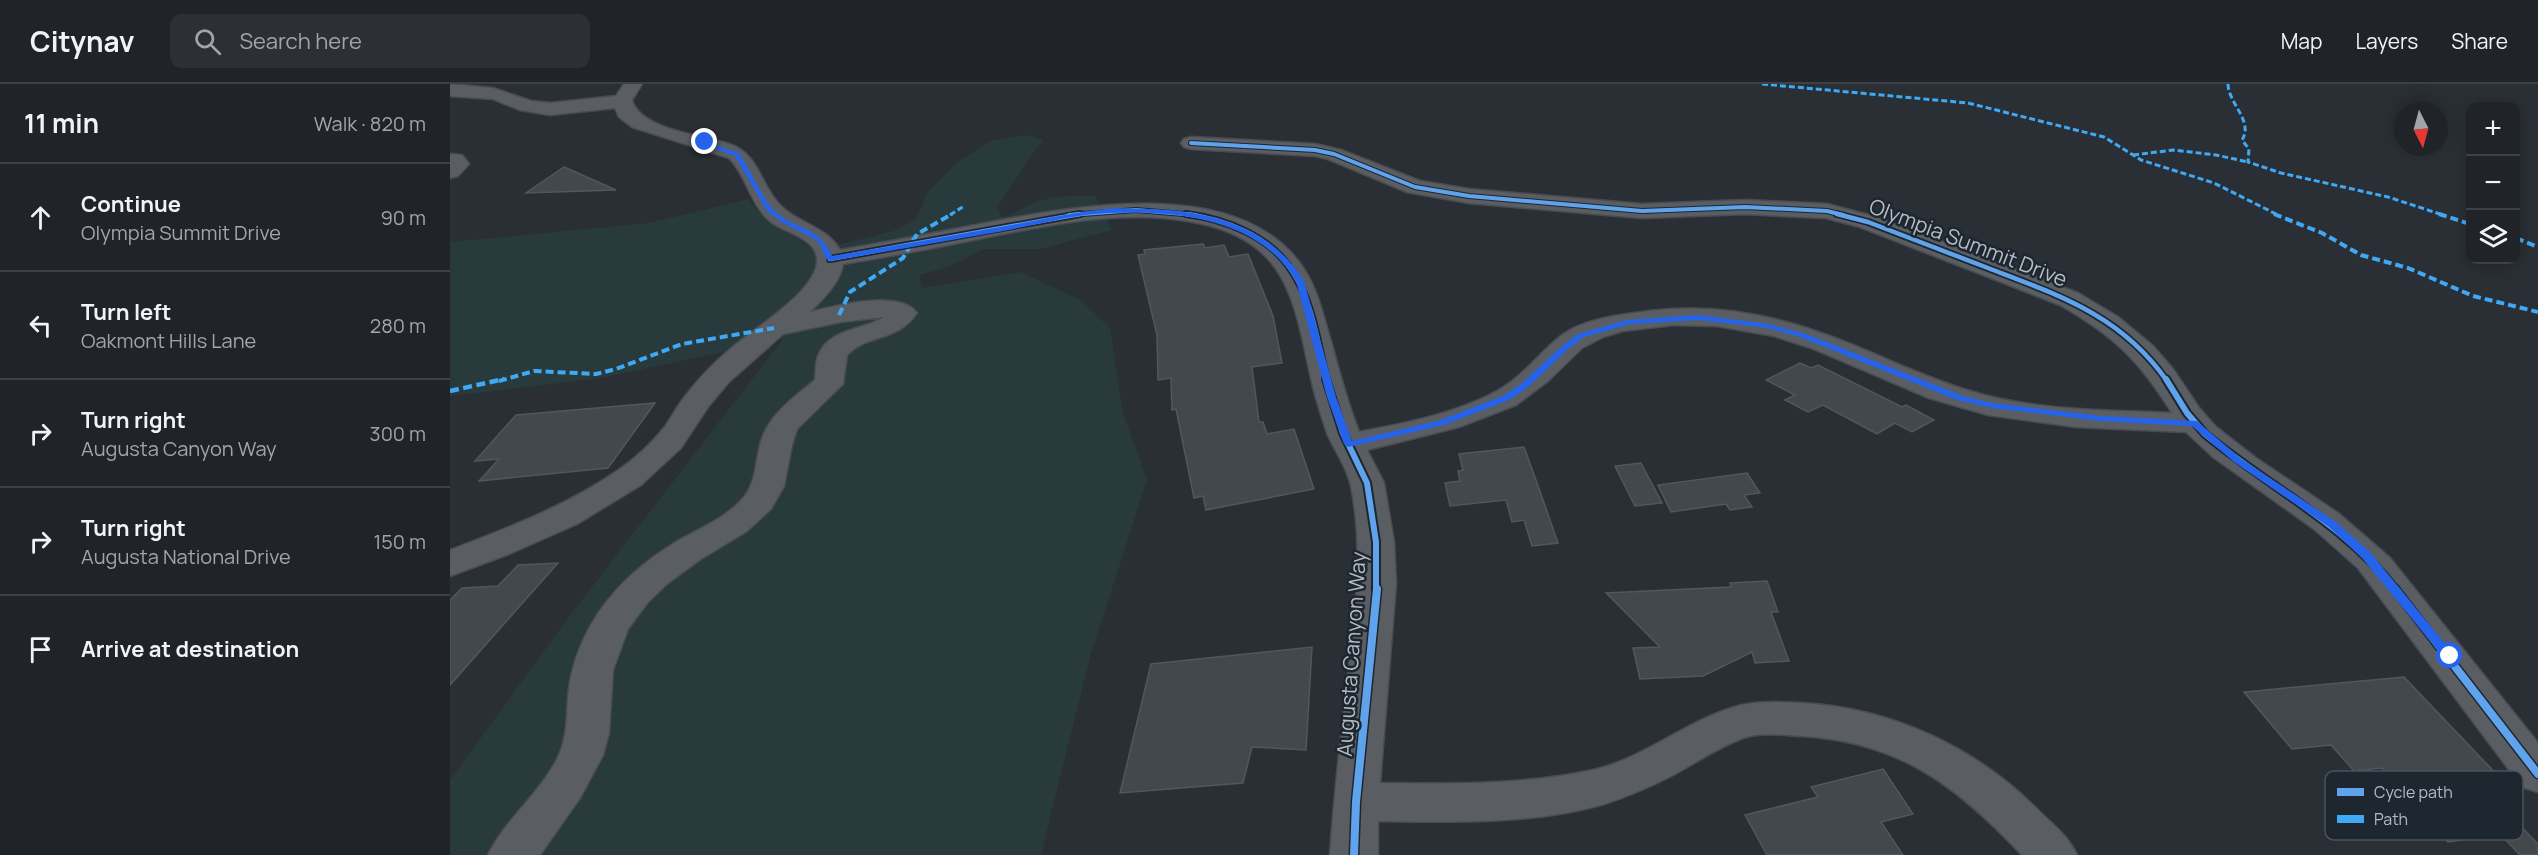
<!DOCTYPE html>
<meta charset="utf-8">
<style>
:root{--surface:#202328;--page:#2d2f34;--text:#f1f3f6;--muted:#a2a4a8;--line:#3d4045}
body{margin:0;font-family:Manrope,sans-serif;background:var(--page);color:var(--text)}
.controls{position:absolute;right:18px;top:18px;display:grid;overflow:hidden;border-radius:12px;box-shadow:0 3px 15px #0003}
.controls button{width:54px;height:54px;display:grid;place-items:center;padding:0;border:0;border-bottom:2px solid var(--line);background:var(--surface);color:var(--text);font:30px sans-serif}
.compass{position:absolute;left:1944px;top:18px;width:54px;height:54px;border-radius:50%;background:var(--surface);box-shadow:0 3px 15px #0003;rotate:174deg}
.stop{position:absolute;width:18px;height:18px;margin:-14px;border:4px solid #2563eb;border-radius:50%;background:#fff}
.stop.end{background:#2563eb;border-color:#fff;box-shadow:0 2px 6px #0008}
.list{margin:0;padding:0;list-style:none}
h2{display:flex;justify-content:space-between;align-items:center;height:78px;margin:0;padding:0 24px;font-size:26px}
h2 small{font-size:20px;font-weight:400;color:var(--muted)}
.list li{display:grid;grid-template-columns:39px 1fr auto;gap:18px;align-items:center;box-sizing:border-box;height:108px;padding:0 24px;border-top:2px solid var(--line)}
.list b{display:block;font-size:22px;white-space:nowrap}
.list p{margin:0;font-size:20px;white-space:nowrap;color:var(--muted)}
.list em{font-size:20px;font-style:normal;color:var(--muted)}
.icon{flex:none;width:33px;height:33px;fill:none;stroke:currentColor;stroke-width:2;stroke-linecap:round;stroke-linejoin:round}
.map{position:relative;flex:none;width:2088px;height:771px;overflow:hidden}
header{display:flex;align-items:center;gap:36px;box-sizing:border-box;height:84px;padding:0 30px;background:var(--surface);border-bottom:2px solid var(--line)}
header strong{font-size:28px}
nav{display:flex;gap:33px;margin-inline-start:auto;font-size:21px}
.search{width:420px;height:54px;background:var(--page);display:flex;align-items:center;gap:15px;box-sizing:border-box;padding:0 21px;border-radius:12px;color:var(--muted);font-size:22px}
main{display:flex}
aside{flex:1;background:var(--surface)}
.map>svg:first-child{display:block}
.green{fill:#283a3b}
.building{fill:#43484d;stroke:#52565d;stroke-width:1.5}
.lines{fill:none;stroke-linecap:round;stroke-linejoin:round}
.minor-casing{stroke:#484b50;stroke-width:3}
.minor{fill:#5a5e63;fill-rule:evenodd}
.quiet-far2{stroke:#3fa9f5;stroke-width:3;stroke-dasharray:6 3;stroke-linecap:butt}
.quiet-far1{stroke:#3fa9f5;stroke-width:4;stroke-dasharray:8 4;stroke-linecap:butt}
.quiet{stroke:#3fa9f5;stroke-width:4.5;stroke-dasharray:9 4.5;stroke-linecap:butt}
.cycleway-far3-casing{stroke:#1e262f;stroke-width:6}
.cycleway-far2-casing{stroke:#1e262f;stroke-width:8}
.cycleway-far1-casing{stroke:#1e262f;stroke-width:10}
.cycleway-casing{stroke:#1e262f;stroke-width:11}
.cycleway-far3{stroke:#60a3ed;stroke-width:4}
.cycleway-far2{stroke:#60a3ed;stroke-width:4.5}
.cycleway-far1{stroke:#60a3ed;stroke-width:6}
.cycleway{stroke:#60a3ed;stroke-width:8}
.route{fill:#2563eb}
.labels{text-anchor:middle;stroke-width:5;stroke-linejoin:round;paint-order:stroke}
.street-label{font-size:21px;fill:#b4bcc6;stroke:#1e262f}
.key{fill:#1e262f;stroke:#4b535c;stroke-width:1.5}
.key-label{font-size:16px;fill:#b4bcc6}
</style>
<header>
<strong>Citynav</strong>
<div class="search"><svg class="icon" aria-label="search" viewBox="0 0 24 24"><circle cx="10" cy="10" r="6"/><path d="M15 15l6 6"/></svg>Search here</div>
<nav><a>Map</a><a>Layers</a><a>Share</a></nav>
</header>
<main>
<aside>
<h2>11 min<small>Walk · 820 m</small></h2>
<ul class="list">
<li><svg class="icon" aria-label="ahead" viewBox="0 0 24 24"><path d="M12 20V5M6 11l6-6 6 6"/></svg><div><b>Continue</b><p>Olympia Summit Drive</p></div><em>90 m</em></li>
<li><svg class="icon" aria-label="left" viewBox="0 0 24 24"><path d="M17 20v-9H6M10 6l-5 5 5 5"/></svg><div><b>Turn left</b><p>Oakmont Hills Lane</p></div><em>280 m</em></li>
<li><svg class="icon" aria-label="right" viewBox="0 0 24 24"><path d="M7 20v-9h11M14 6l5 5-5 5"/></svg><div><b>Turn right</b><p>Augusta Canyon Way</p></div><em>300 m</em></li>
<li><svg class="icon" aria-label="right" viewBox="0 0 24 24"><path d="M7 20v-9h11M14 6l5 5-5 5"/></svg><div><b>Turn right</b><p>Augusta National Drive</p></div><em>150 m</em></li>
<li><svg class="icon" aria-label="arrive" viewBox="0 0 24 24"><path d="M6 21V4h12l-3 4 3 4H6"/></svg><div><b>Arrive at destination</b></div></li>
</ul>
</aside>
<div class="map">
<svg width="2088" height="771" viewBox="0 0 2088 771">
<rect width="100%" height="100%" fill="#2a2f35"/>
<!-- green -->
<path class="green" d="M576,51L594,56L584,68L547,123L552,133C564,132 572,123 583,119C603,111 624,112 645,112L662,146L590,165H534L499,183L469,191L472,204L571,188L632,217L660,244L673,329L697,396L641,570L591,771H0V696L121,530L333,255L152,294L0,312V158L199,139L299,115C315,141 343,147 365,167L447,146L467,134L477,109L506,79L541,57Z"/>
<!-- building -->
<g class="building">
<polygon points="114,83 166,106 76,109"/>
<polygon points="753,160 755,164 774,161 779,173 798,170 823,232 832,279 802,283 809,338 813,338 817,350 844,345 864,405 756,426 753,412 744,414 726,325 722,326 721,294 708,296 707,251 688,171 695,170 694,166"/>
<polygon points="1350,279 1361,284 1368,281 1452,323 1456,321 1484,336 1462,348 1445,339 1427,350 1373,321 1358,328 1335,316 1345,311 1316,296"/>
<polygon points="205,319 158,384 29,397 49,375 25,377 66,331"/>
<polygon points="1074,363 1086,396 1108,459 1082,462 1074,436 1062,438 1056,416 1000,422 995,399 1010,397 1008,387 1013,386 1009,370"/>
<polygon points="1191,379 1212,419 1185,422 1165,382"/>
<polygon points="1297,389 1310,409 1294,411 1302,423 1280,426 1276,420 1221,428 1208,401"/>
<polygon points="108,479 0,601 0,516 12,504 48,502 68,481"/>
<polygon points="1317,497 1328,528 1321,528 1339,577 1305,579 1302,568 1253,592 1190,595 1183,564 1210,563 1156,509 1281,503 1280,499"/>
<polygon points="862,563 856,666 802,663 793,699 670,709 701,580"/>
<polygon points="1954,593 2051,695 2027,697 2088,760 2088,771 2070,771 2051,751 1998,758 1932,684 1904,687 1881,661 1842,665 1794,608"/>
<polygon points="1433,685 1463,730 1431,738 1453,771 1317,771 1295,731 1368,713 1361,703"/>
</g>
<g class="lines">
<!-- minor casing -->
<g class="minor-casing">
<g id="minor">
<path d="M0,0L43,4L81,17L100,19L166,12L174,0H192L182,16C190,46 253,51 279,60C310,70 310,102 331,122C349,140 376,142 390,166C432,159 474,151 515,143C611,125 788,85 854,185C869,208 874,235 882,261C890,291 898,319 909,348C955,339 1005,330 1047,307C1073,293 1089,269 1112,251C1136,234 1170,231 1199,227C1261,219 1326,231 1385,254C1430,271 1473,293 1520,307C1585,327 1654,326 1722,329C1689,276 1664,252 1610,221L1410,143L1376,134L1295,130L1192,134L1019,119L957,108L878,75L865,72L741,65L734,63L731,59L734,55L741,53L865,60L891,66L970,97L1019,105L1192,120L1295,116L1377,120L1426,133L1628,209L1668,233L1703,262L1723,285L1750,325L1766,343L1806,374L1888,429L1940,474L2088,659V708L2072,703L1908,484L1864,445L1763,373L1736,348L1626,343L1538,331L1479,314L1364,265L1324,252L1267,242L1223,241L1173,247L1153,253L1132,264L1098,297L1066,321L1009,343L917,366L934,399L944,458L946,500L930,699C1000,700 1074,701 1143,686C1196,674 1239,634 1292,621C1311,617 1332,618 1351,619C1443,624 1528,664 1592,730C1606,743 1619,754 1627,771H1572C1507,702 1450,658 1352,652C1333,651 1310,648 1293,654C1269,663 1247,678 1225,690C1202,702 1179,712 1154,720C1082,741 1002,738 928,737V771H880C884,711 891,651 898,592C905,528 914,466 901,402C897,383 884,366 877,349C872,334 867,318 863,303C844,221 842,156 743,138C670,124 595,142 523,156C480,165 436,173 393,180C390,199 373,215 360,228C384,222 450,205 467,229C446,259 418,249 397,271L393,300L347,345L342,361L334,402L321,425L297,447L251,475L218,499L198,518L178,545L163,586L159,649L153,671L130,714L90,771H38C56,734 92,708 109,671C119,648 116,627 119,604C124,569 141,535 163,510C181,489 203,472 226,458C250,444 281,432 297,409C306,395 306,376 310,361C317,332 343,314 365,296C366,288 365,279 368,272C379,244 412,247 434,233L391,238L333,250L278,299L258,323L231,364L191,401L127,440L59,470L0,492V466C58,444 116,422 167,387C185,375 201,360 214,344C222,333 228,320 237,310C251,292 267,276 284,262C306,243 368,206 367,176C367,154 335,149 321,138C300,121 297,92 279,74L182,43L169,33L165,24L100,31L70,26L43,15L0,12Z"/>
<polygon points="0,70 12,71 19,80 8,92 0,94"/>
</g>
</g>
<!-- minor -->
<use href="#minor" class="minor"/>
<!-- quiet-far2 -->
<g class="quiet-far2">
<polyline points="1312,0 1518,19 1654,53 1691,76 1764,99 1828,131"/>
<path d="M1778,0C1778,19 1804,37 1792,56L1799,65L1798,78L1831,89L1938,113L1993,131"/>
<polyline points="1683,71 1723,66 1766,71 1798,78"/>
<polyline points="500,131 514,122"/>
</g>
<!-- quiet-far1 -->
<g class="quiet-far1">
<polyline points="1824,130 1872,149 1911,171 1958,184 2023,212 2088,228"/>
<polyline points="1989,130 2020,140"/>
<polyline points="2066,154 2088,163"/>
<polyline points="389,231 400,208 453,174 467,150 502,130"/>
<polyline points="49,297 84,287 146,290 166,285 232,260 324,244"/>
</g>
<!-- quiet -->
<polyline class="quiet" points="0,307 54,295"/>
<!-- cycleway-far3 casing -->
<g class="cycleway-far3-casing">
<g id="cycleway-far3">
<polyline points="741,59 865,66 884,70 965,103 1019,112 1192,127 1295,123 1377,127 1393,131"/>
<polyline points="619,131 686,126 746,131"/>
</g>
</g>
<!-- cycleway-far2 casing -->
<g class="cycleway-far2-casing">
<g id="cycleway-far2">
<path d="M736,130C775,135 820,152 842,187C863,218 868,261 877,297"/>
<path d="M1387,130L1418,138C1458,153 1498,169 1538,184C1608,211 1671,231 1717,297"/>
<polyline points="380,175 630,130"/>
</g>
</g>
<!-- cycleway-far1 casing -->
<g class="cycleway-far1-casing">
<g id="cycleway-far1">
<polyline points="876,295 893,349 917,399 926,458 926,506"/>
<path d="M1716,295L1737,329L1755,350C1819,403 1895,440 1946,506"/>
</g>
</g>
<!-- cycleway casing -->
<g class="cycleway-casing">
<g id="cycleway">
<polyline points="1945,505 2088,690"/>
<polyline points="904,771 906,718 927,505"/>
</g>
</g>
<!-- cycleway-far3 -->
<use href="#cycleway-far3" class="cycleway-far3"/>
<!-- cycleway-far2 -->
<use href="#cycleway-far2" class="cycleway-far2"/>
<!-- cycleway-far1 -->
<use href="#cycleway-far1" class="cycleway-far1"/>
<!-- cycleway -->
<use href="#cycleway" class="cycleway"/>
</g>
<!-- route -->
<path class="route" d="M253,57L289,69C300,86 309,107 321,123C341,147 368,139 382,172C436,163 490,154 544,144C581,138 618,129 656,125C667,123 680,125 692,125C754,125 820,141 854,197L886,313L902,357L988,337L1053,312L1071,300L1112,262L1128,250L1177,236L1248,231L1318,240L1356,250L1513,312L1542,319L1651,332L1747,337L1790,374L1886,438L1920,468L2005,572L2000,577L1995,575L1912,474L1879,443L1784,378L1742,342L1651,337L1542,324L1507,316L1350,253L1318,244L1248,236L1180,240L1134,253L1118,265L1077,304L1059,316L994,341L898,363L894,360L877,313L846,197C809,134 726,126 659,129C624,130 578,143 542,149C488,158 434,168 380,177L376,175L370,160L363,154L333,139L317,127L285,72L253,60Z"/>
<g class="labels">
<!-- street labels -->
<g class="street-label">
<text transform="translate(1518 159) rotate(21)" y="7">Olympia Summit Drive</text>
<text transform="translate(902 570) rotate(-86)" y="7">Augusta Canyon Way</text>
</g>
</g>
<!-- legend -->
<rect x="1875" y="687" width="198" height="69" rx="9" class="key"/>
<rect x="1887" y="704" width="27" height="8" fill="#60a3ed"/>
<rect x="1887" y="731" width="27" height="8" fill="#3fa9f5"/>
<g class="key-label">
<text x="1924" y="714">Cycle path</text>
<text x="1924" y="741">Path</text>
</g>
</svg>
<div class="controls">
<button>+</button>
<button>−</button>
<button><svg class="icon" aria-label="layers" viewBox="0 0 24 24"><path d="M12 4l9 5-9 5-9-5zM3 14l9 5 9-5"/></svg></button>
</div>
<svg class="compass" viewBox="-18 -18 36 36"><path d="M0-13l5 13h-10z" fill="#e53935"/><path d="M0 13l5-13h-10z" fill="#a2a4a8"/></svg>
<div class="stop" style="left:2000px;top:572px"></div>
<div class="stop end" style="left:255px;top:58px"></div>
</div>
</main>
